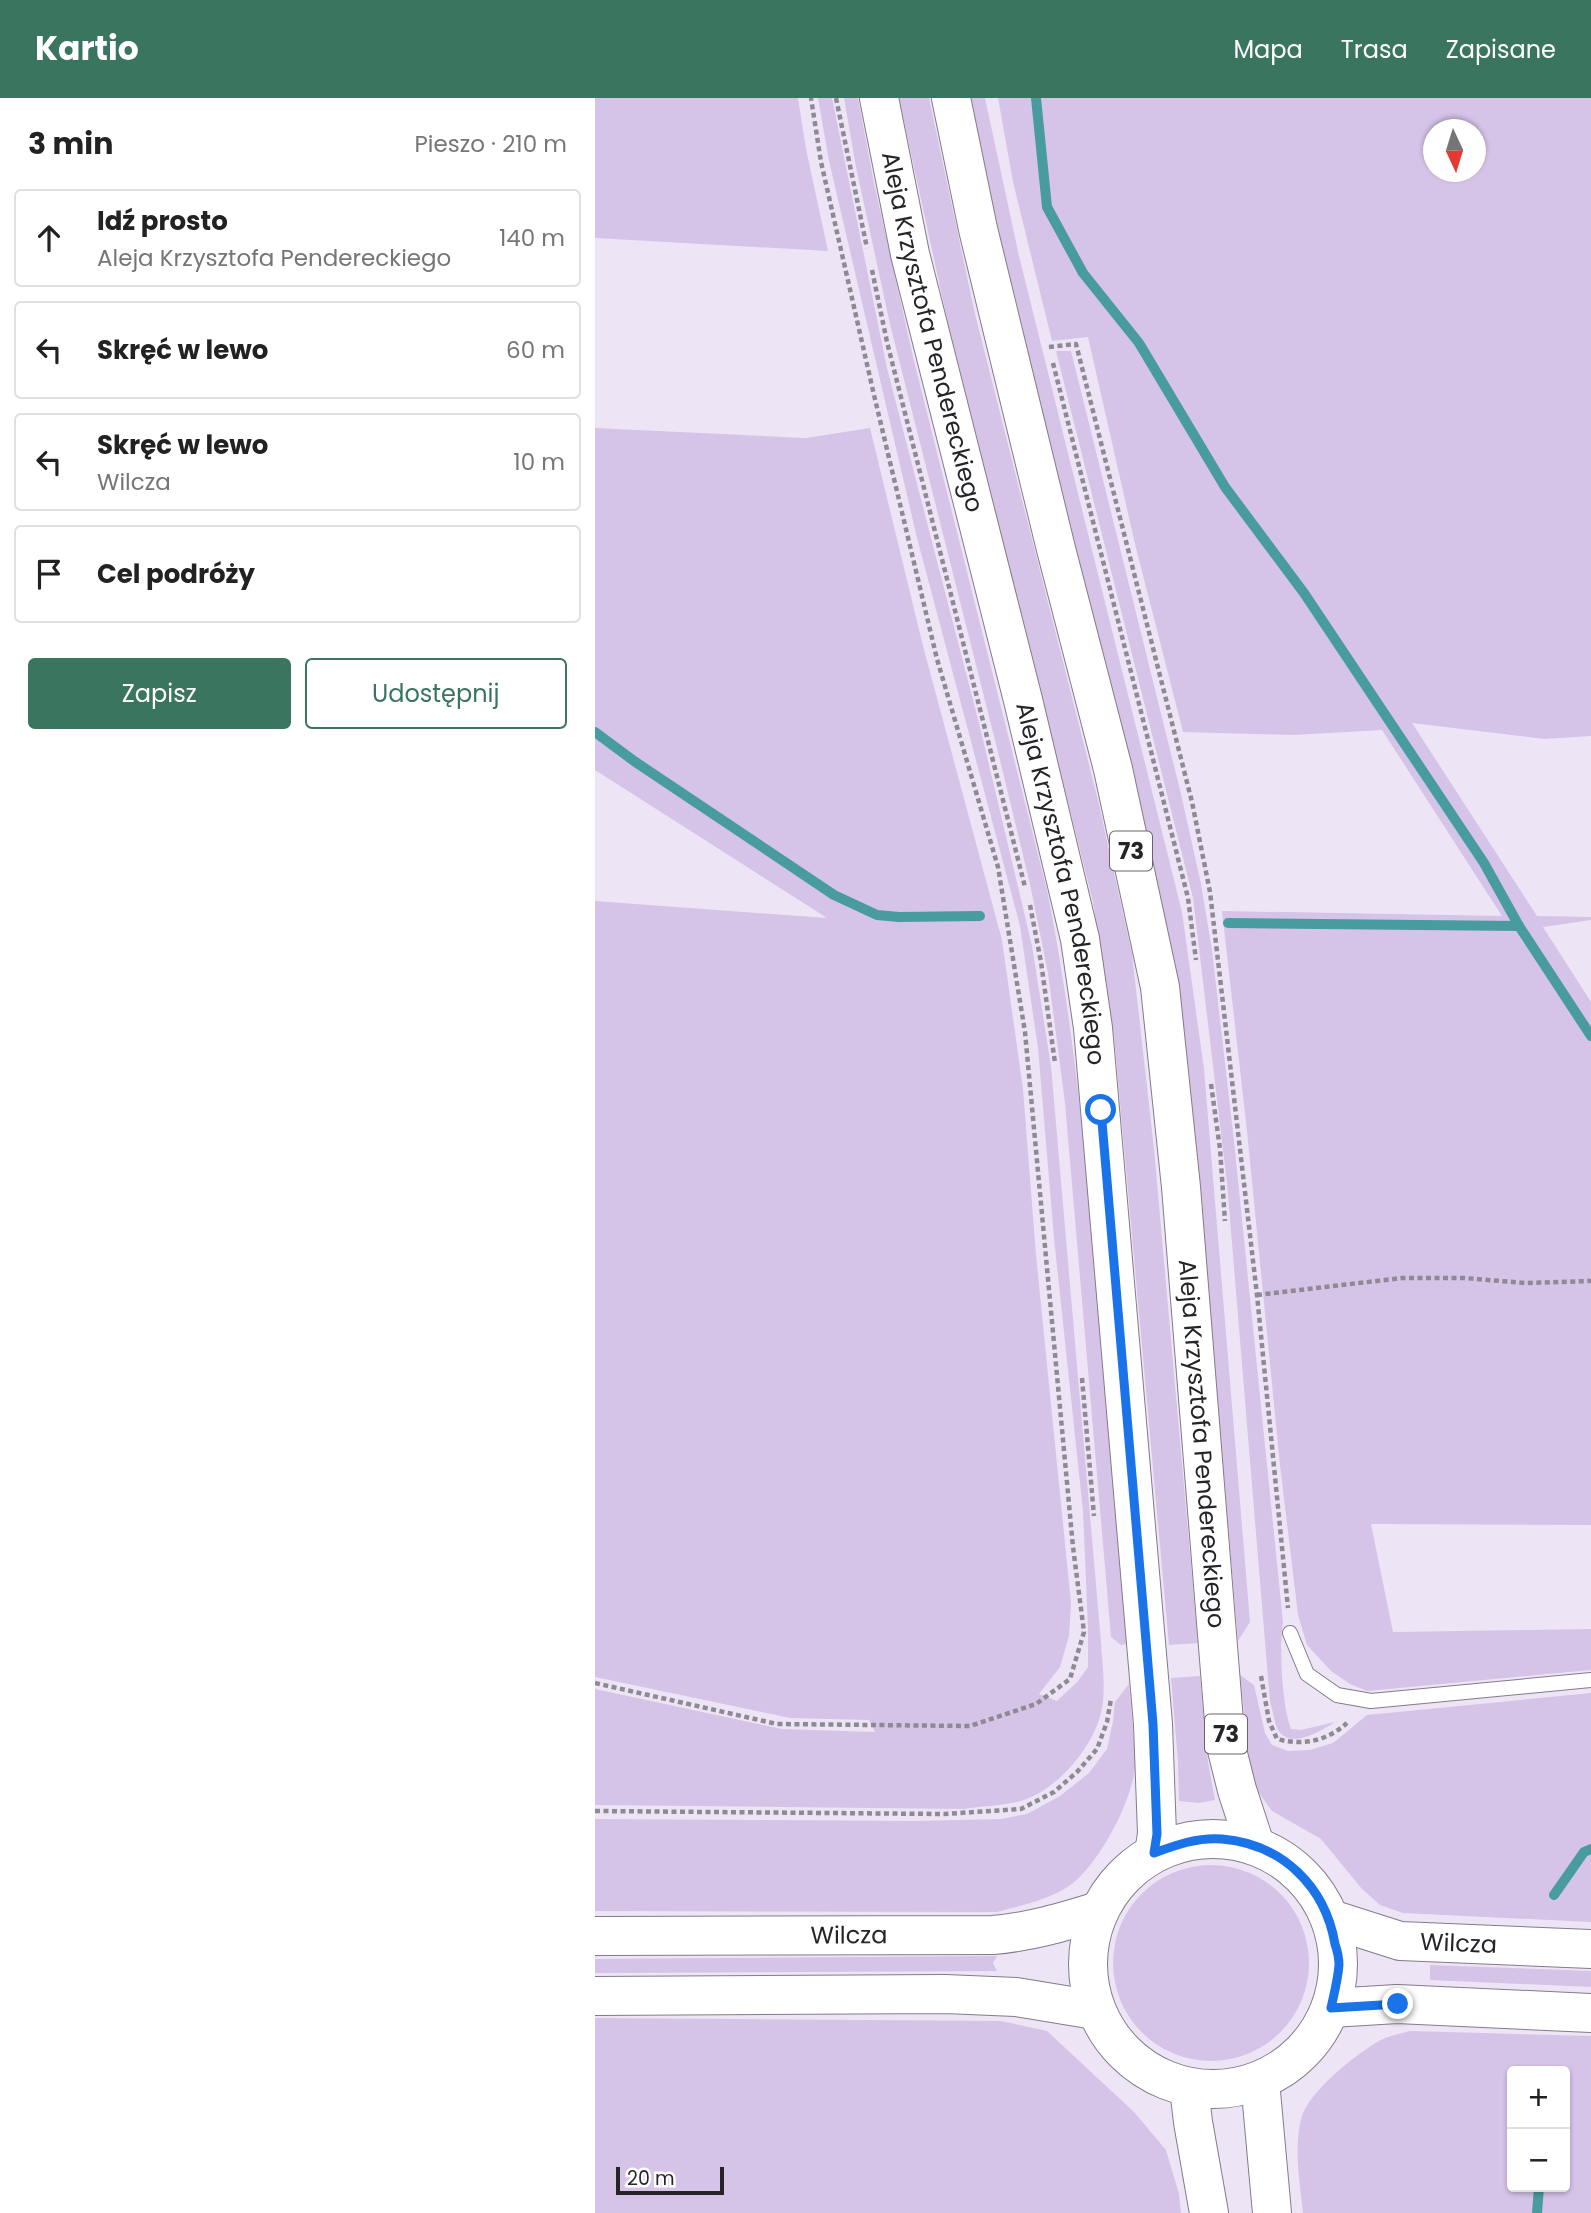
<!DOCTYPE html>
<html lang="pl">
<meta charset="utf-8">
<style>
:root{--surface:#fff;--page:#f2f2f2;--text:#222;--muted:#767676;--line:#e0e0e0;--accent:#39755f}
body{margin:0;font-family:Poppins,sans-serif;background:var(--page);color:var(--text)}
.controls{position:absolute;right:21px;bottom:21px;display:grid;overflow:hidden;border-radius:7px;box-shadow:0 2px 5px #0004}
.controls button{width:63px;height:63px;display:grid;place-items:center;padding:0;border:0;border-bottom:2px solid var(--line);background:var(--surface);color:var(--text);font:35px sans-serif}
.compass{position:absolute;left:828px;top:21px;width:63px;height:63px;border-radius:50%;background:var(--surface);box-shadow:0 2px 5px #0004;rotate:176deg}
.scale{position:absolute;left:21px;bottom:18px;width:108px;box-sizing:border-box;padding-left:7px;border:4px solid #262329;border-top:0;font-size:19px;line-height:24px;white-space:nowrap;color:#262329;-webkit-text-stroke:5px #fff;paint-order:stroke}
.stop{position:absolute;width:21px;height:21px;margin:-16px;border:5px solid #1a73e8;border-radius:50%;background:#fff}
.stop.end{background:#1a73e8;border-color:#fff;box-shadow:0 2px 7px #0008}
.list{margin:0;padding:0;list-style:none}
h2{display:flex;justify-content:space-between;align-items:center;height:91px;margin:0;padding:0 28px;font-size:30px}
h2 small{font-size:23px;font-weight:400;color:var(--muted)}
.list li{display:grid;grid-template-columns:46px 1fr auto;gap:21px;align-items:center;box-sizing:border-box;height:98px;margin:0 14px 14px;padding:0 14px;border:2px solid var(--line);border-radius:7px}
.list b{display:block;font-size:26px;white-space:nowrap}
.list p{margin:0;font-size:23px;white-space:nowrap;color:var(--muted)}
.list em{font-size:23px;font-style:normal;color:var(--muted)}
.actions{display:flex;gap:14px;padding:21px 28px}
.actions a{flex:1;padding:16px 0;border:2px solid var(--accent);border-radius:7px;text-align:center;font-size:24px;color:var(--accent)}
.actions .main{background:var(--accent);color:#fff}
.icon{flex:none;width:38px;height:38px;fill:none;stroke:currentColor;stroke-width:2;stroke-linecap:round;stroke-linejoin:round}
.map{position:relative;flex:none;width:996px;height:2115px;overflow:hidden}
header{display:flex;align-items:center;gap:42px;box-sizing:border-box;height:98px;padding:0 35px;background:var(--accent);color:#fff}
header strong{font-size:33px}
nav{display:flex;gap:38px;margin-inline-start:auto;font-size:24px}
main{display:flex}
aside{flex:1;background:var(--surface)}
.map>svg:first-child{display:block}
.green{fill:#d6c3e8;fill-rule:evenodd}
.lines{fill:none;stroke-linecap:round;stroke-linejoin:round}
.stream{stroke:#489b9f;stroke-width:10}
.lane-casing{stroke:#837b89;stroke-width:16}
.secondary-casing{stroke:#837b89;stroke-width:40}
.primary-casing{stroke:#837b89;stroke-width:40}
.path{stroke:#8f8994;stroke-width:4.5;stroke-dasharray:5 3.5;stroke-linecap:butt}
.lane{stroke:#fff;stroke-width:14}
.secondary{stroke:#fff;stroke-width:38}
.primary{stroke:#fff;stroke-width:38}
.route{stroke:#1a73e8;stroke-width:9}
.labels{text-anchor:middle;stroke-width:6;stroke-linejoin:round;paint-order:stroke}
.shield{fill:#fff;stroke:#676569;stroke-width:2}
.shield-label{font-size:23px;font-weight:bold;fill:#262329}
.street-label{font-size:24px;fill:#262329;stroke:#fff}
</style>
<header>
<strong>Kartio</strong>
<nav><a>Mapa</a><a>Trasa</a><a>Zapisane</a></nav>
</header>
<main>
<aside>
<h2>3 min<small>Pieszo · 210 m</small></h2>
<ul class="list">
<li><svg class="icon" aria-label="ahead" viewBox="0 0 24 24"><path d="M12 20V5M6 11l6-6 6 6"/></svg><div><b>Idź prosto</b><p>Aleja Krzysztofa Pendereckiego</p></div><em>140 m</em></li>
<li><svg class="icon" aria-label="left" viewBox="0 0 24 24"><path d="M17 20v-9H6M10 6l-5 5 5 5"/></svg><div><b>Skręć w lewo</b></div><em>60 m</em></li>
<li><svg class="icon" aria-label="left" viewBox="0 0 24 24"><path d="M17 20v-9H6M10 6l-5 5 5 5"/></svg><div><b>Skręć w lewo</b><p>Wilcza</p></div><em>10 m</em></li>
<li><svg class="icon" aria-label="arrive" viewBox="0 0 24 24"><path d="M6 21V4h12l-3 4 3 4H6"/></svg><div><b>Cel podróży</b></div></li>
</ul>
<div class="actions"><a class="main">Zapisz</a><a>Udostępnij</a></div>
</aside>
<div class="map">
<svg width="996" height="2115" viewBox="0 0 996 2115">
<rect width="100%" height="100%" fill="#ede5f5"/>
<!-- green -->
<g class="green">
<polygon points="0,0 203,0 211,51 233,153 0,140"/>
<path d="M223,0H237L292,270L385,629L437,848L456,968L506,1544C507,1563 510,1584 508,1603C505,1643 462,1695 422,1704C405,1708 386,1708 369,1711L0,1707V1591L187,1631L280,1634L274,1622L195,1620L0,1579V803L232,820L0,672V330L211,340L275,330L328,548L407,842L428,991L441,1157L476,1505L474,1538L465,1569L444,1596L462,1603L483,1583L493,1569V1530L488,1413L459,1140L443,950L425,828L322,440L234,63Z"/>
<path d="M249,0H263L279,85L319,263L452,792C481,936 493,1082 505,1229C513,1335 523,1440 532,1546L526,1547L516,1539L470,1005L453,875L435,786L405,662L295,226L261,69Z"/>
<polygon points="304,0 334,0 380,216 503,702 537,856 559,1051 603,1545 574,1547 519,938 498,804 352,221"/>
<polygon points="375,0 390,0 424,158 587,814 609,971 655,1524 643,1543 594,975 575,842 527,632 459,364 399,114"/>
<path d="M403,0H996V638L949,641L817,625L942,818L996,819V822L948,829L996,904V1427L776,1426L798,1534L996,1531V1572L772,1593L755,1586L736,1573L712,1547L703,1517L685,1367L652,1033L627,813L907,818L787,632L698,637L588,634L540,446L493,239L457,243L418,84ZM838,32H880V74H838Z"/>
<path d="M461,253H476L586,696L606,786L617,852L639,1043L688,1524C684,1549 687,1607 696,1631L706,1632L740,1624C726,1633 695,1652 683,1632C679,1624 678,1612 675,1604L632,1085L598,800Z"/>
<polygon points="645,1577 659,1587 670,1635 677,1647 693,1653 715,1652 738,1645 772,1617 996,1595 996,1824 808,1815 785,1807 767,1791 726,1741 677,1713 662,1692 654,1662"/>
<polygon points="605,1578 613,1664 620,1702 604,1705 584,1703 583,1664 576,1580"/>
<path d="M534,1586C536,1613 540,1640 540,1667C539,1700 504,1765 478,1785C456,1802 427,1807 402,1814L0,1813V1721L318,1723L406,1721L432,1716L465,1698L494,1675L512,1651L518,1623L520,1604Z"/>
<circle cx="616" cy="1865" r="98"/>
<polygon points="402,1858 398,1865 402,1873 0,1875 0,1861"/>
<polygon points="835,1867 996,1873 996,1889 835,1882"/>
<polygon points="0,1920 406,1923 452,1933 539,2014 571,2052 584,2096 586,2115 0,2115"/>
<path d="M815,1933L996,1938V2115H708C705,2085 698,2048 707,2018C715,1993 761,1956 784,1943C793,1938 805,1936 815,1933ZM917,1973H970V2089H917Z"/>
</g>
<g class="lines">
<!-- stream -->
<g class="stream">
<polyline points="441,0 452,109 488,175 544,245 630,389 709,495 889,765 924,828 996,938"/>
<polyline points="0,634 39,663 239,797 282,817 304,819 385,818"/>
<polyline points="633,825 924,828"/>
<polyline points="959,1797 989,1754 996,1751"/>
<polyline points="942,2115 944,2089"/>
</g>
<!-- lane casing -->
<g class="lane-casing">
<polyline id="lane" points="695,1535 712,1576 742,1597 776,1603 996,1582"/>
</g>
<!-- secondary casing -->
<g class="secondary-casing">
<g id="secondary">
<path id="s1" d="M736,1821L805,1843L996,1851"/>
<polyline points="736,1910 802,1906 996,1915"/>
</g>
</g>
<!-- primary casing -->
<g class="primary-casing">
<g id="primary">
<path id="s2" d="M284,0L315,156L428,602L485,841L498,930L558,1626L562,1736L559,1755"/>
<path id="s3" d="M356,0L383,131L461,451L518,671L565,889L586,1089L631,1648L642,1692L660,1747"/>
<circle cx="618" cy="1866" r="125"/>
<path id="s4" d="M0,1838L398,1837C435,1834 468,1824 504,1813"/>
<polyline points="0,1898 350,1896 421,1899 500,1912"/>
<polyline points="665,1983 677,2115"/>
<polyline points="594,1990 598,2024 614,2115"/>
</g>
</g>
<!-- path -->
<g class="path">
<polyline points="241,0 272,150"/>
<polyline points="277,172 292,244 430,789"/>
<polyline points="454,249 481,246 597,704 615,794 662,1197 693,1510"/>
<polyline points="458,265 593,800 601,862"/>
<polyline points="435,807 446,864 460,965"/>
<polyline points="616,986 625,1051 630,1123"/>
<polyline points="662,1197 807,1180 869,1180 930,1185 996,1183"/>
<polyline points="487,1280 499,1418"/>
<path d="M666,1578L674,1623L682,1641C708,1648 732,1643 752,1625"/>
<polyline points="0,1585 182,1626 375,1628 441,1606 475,1581 489,1534 478,1449 430,934 403,769 342,561 279,297 226,64 216,0"/>
<polyline points="0,1713 349,1716 426,1711 459,1694 482,1674 502,1651 512,1624 516,1601"/>
</g>
<!-- lane -->
<use href="#lane" class="lane"/>
<!-- secondary -->
<use href="#secondary" class="secondary"/>
<!-- primary -->
<use href="#primary" class="primary"/>
</g>
<g class="lines">
<!-- route -->
<path class="route" d="M506,1012L558,1626L562,1736L559,1755C581,1747 603,1739 627,1741C687,1746 730,1788 740,1846C742,1852 744,1860 744,1867C743,1881 739,1896 736,1910L803,1906"/>
</g>
<g class="labels">
<!-- shield labels -->
<g class="shield">
<rect x="515" y="733.5" width="42" height="39" rx="5"/>
<rect x="610" y="1616.5" width="42" height="39" rx="5"/>
</g>
<g class="shield-label">
<text x="536" y="761">73</text>
<text x="631" y="1644">73</text>
</g>
<!-- street labels -->
<g class="street-label">
<text dy="8" stroke="none"><textPath href="#s2" startOffset="240">Aleja Krzysztofa Pendereckiego</textPath></text>
<text dy="8" stroke="none"><textPath href="#s2" startOffset="807">Aleja Krzysztofa Pendereckiego</textPath></text>
<text dy="8" stroke="none"><textPath href="#s3" startOffset="1372">Aleja Krzysztofa Pendereckiego</textPath></text>
<text dy="8" stroke="none"><textPath href="#s4" startOffset="254">Wilcza</textPath></text>
<text dy="8" stroke="none"><textPath href="#s1" startOffset="131">Wilcza</textPath></text>
</g>
</g>
</svg>
<div class="controls">
<button>+</button>
<button>−</button>
</div>
<svg class="compass" viewBox="-18 -18 36 36"><path d="M0-13l5 13h-10z" fill="#e53935"/><path d="M0 13l5-13h-10z" fill="#767676"/></svg>
<div class="scale">20 m</div>
<div class="stop" style="left:506px;top:1012px"></div>
<div class="stop end" style="left:803px;top:1906px"></div>
</div>
</main>
